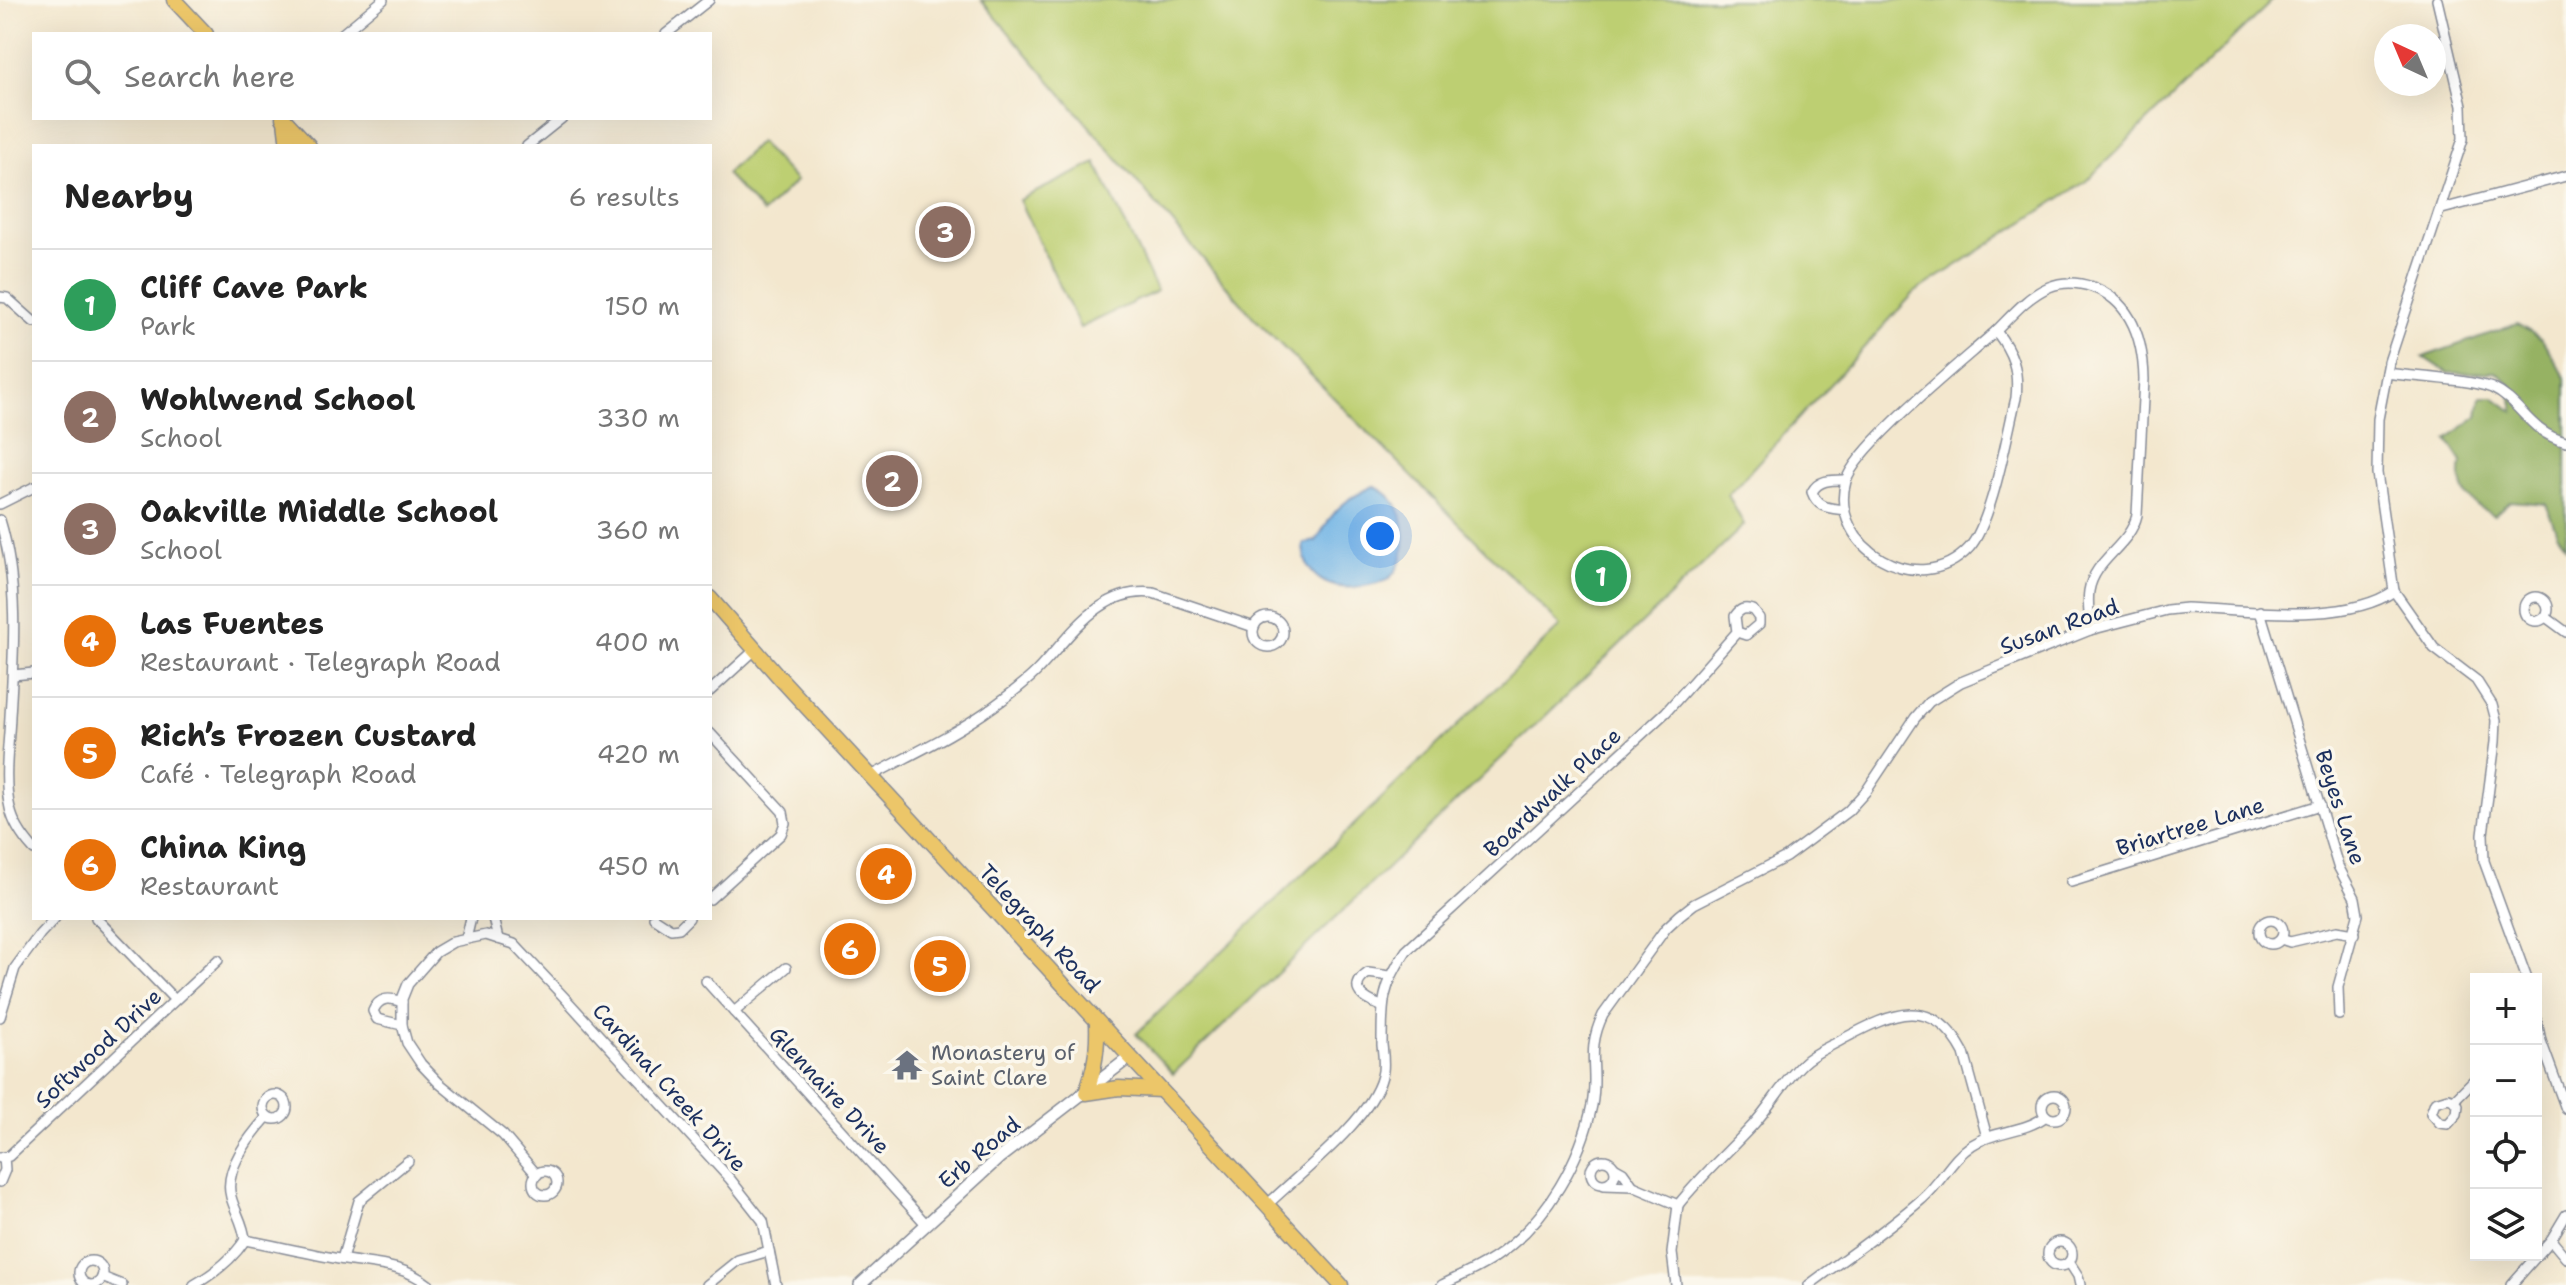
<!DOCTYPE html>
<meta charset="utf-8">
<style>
:root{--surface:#fff;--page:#f6f6f6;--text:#222;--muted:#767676;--line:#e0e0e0;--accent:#b5179e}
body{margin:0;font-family:"Shantell Sans",sans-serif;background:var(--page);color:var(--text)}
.controls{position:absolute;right:24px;bottom:24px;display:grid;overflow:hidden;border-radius:0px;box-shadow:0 8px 32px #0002}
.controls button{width:72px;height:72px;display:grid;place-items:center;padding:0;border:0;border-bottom:2px solid var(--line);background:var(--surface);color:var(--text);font:40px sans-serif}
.compass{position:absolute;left:2374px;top:24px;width:72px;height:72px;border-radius:50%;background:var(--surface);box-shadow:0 8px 32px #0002;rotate:316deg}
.you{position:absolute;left:1380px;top:536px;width:28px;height:28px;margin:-20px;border:6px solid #fff;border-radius:50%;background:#1a73e8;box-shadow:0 0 0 12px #1a73e833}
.badge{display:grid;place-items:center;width:52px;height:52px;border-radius:50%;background:var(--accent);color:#fff;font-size:26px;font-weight:700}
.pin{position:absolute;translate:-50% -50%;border:4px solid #fff;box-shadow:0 2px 8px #0006}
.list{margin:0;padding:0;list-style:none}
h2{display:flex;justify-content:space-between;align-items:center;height:104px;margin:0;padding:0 32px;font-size:34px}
h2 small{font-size:26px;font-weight:400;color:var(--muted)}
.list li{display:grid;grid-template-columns:52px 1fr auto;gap:24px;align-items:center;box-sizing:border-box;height:112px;padding:0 32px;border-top:2px solid var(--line)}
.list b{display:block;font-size:30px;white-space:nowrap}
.list p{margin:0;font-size:26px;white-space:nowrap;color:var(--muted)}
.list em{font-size:26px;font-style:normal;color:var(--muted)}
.icon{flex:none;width:44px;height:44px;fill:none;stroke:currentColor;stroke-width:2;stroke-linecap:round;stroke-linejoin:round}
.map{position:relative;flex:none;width:2566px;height:1285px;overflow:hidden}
.search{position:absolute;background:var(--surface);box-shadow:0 8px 32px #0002;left:32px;top:32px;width:680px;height:88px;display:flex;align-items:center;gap:20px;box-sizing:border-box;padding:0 28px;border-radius:0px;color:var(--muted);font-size:30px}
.panel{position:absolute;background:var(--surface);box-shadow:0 8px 32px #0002;left:32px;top:144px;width:680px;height:776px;border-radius:0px}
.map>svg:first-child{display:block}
.green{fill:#bdcf72;stroke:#6c7f68;stroke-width:2}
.forest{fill:#96b264;stroke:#587061;stroke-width:2}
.water{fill:#70b3e5;stroke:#4671a2;stroke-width:2}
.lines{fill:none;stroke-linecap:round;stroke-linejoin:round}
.minor-casing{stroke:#878b96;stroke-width:12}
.tertiary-casing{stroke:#878b96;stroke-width:14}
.primary-casing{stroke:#878b96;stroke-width:17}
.minor{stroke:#fff;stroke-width:9}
.tertiary{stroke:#fff;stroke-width:11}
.primary{stroke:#ecc669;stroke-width:14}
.labels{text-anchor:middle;stroke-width:7;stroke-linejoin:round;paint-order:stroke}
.street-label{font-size:22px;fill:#1b2f5e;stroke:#fbf7ec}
.worship-label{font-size:22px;fill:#5b616d;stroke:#fbf7ec;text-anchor:start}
</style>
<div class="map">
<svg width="2566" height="1285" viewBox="0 0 2566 1285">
<rect width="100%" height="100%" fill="#fbf7ec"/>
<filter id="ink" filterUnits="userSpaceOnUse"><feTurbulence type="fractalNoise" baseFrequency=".0125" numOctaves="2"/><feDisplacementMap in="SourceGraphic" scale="16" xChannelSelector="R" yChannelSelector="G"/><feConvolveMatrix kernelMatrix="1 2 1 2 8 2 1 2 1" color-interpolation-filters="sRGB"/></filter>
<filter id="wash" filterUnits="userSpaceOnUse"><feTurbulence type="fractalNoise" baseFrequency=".006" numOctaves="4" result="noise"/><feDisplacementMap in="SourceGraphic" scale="32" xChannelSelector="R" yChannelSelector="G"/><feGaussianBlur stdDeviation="1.8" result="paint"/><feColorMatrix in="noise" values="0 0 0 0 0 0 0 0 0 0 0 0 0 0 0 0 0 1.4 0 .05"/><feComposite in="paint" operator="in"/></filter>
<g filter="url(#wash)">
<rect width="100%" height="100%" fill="#f3e7ce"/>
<!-- green -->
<g class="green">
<polygon points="981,0 2273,0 2085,182 1914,293 1728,495 1744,525 1173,1074 1136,1034 1561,626 1253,317"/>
<polygon points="759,142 796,181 763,213 726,174"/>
<polygon points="1096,163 1157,291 1080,328 1019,200"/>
</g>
<!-- forest -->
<path class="forest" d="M2517,324L2542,339L2566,378V545L2557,533L2546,504L2510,501L2494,515C2468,502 2457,492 2462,462L2447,439L2478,416L2481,397H2494L2514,412L2510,385L2497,372L2448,373L2423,357Z"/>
<!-- water -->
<path class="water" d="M1374,486C1379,489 1385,492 1389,496C1410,515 1410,563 1387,580C1383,583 1374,583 1369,585C1336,593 1304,582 1303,544L1316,541C1334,510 1341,501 1374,486Z"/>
</g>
<g filter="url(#ink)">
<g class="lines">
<!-- minor casing -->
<g class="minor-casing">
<g id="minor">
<polyline points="2437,0 2462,106 2463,139 2389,362 2378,419 2377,473 2394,591 2434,648 2476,680 2492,705 2496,720 2495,742 2483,834 2484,861 2527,979"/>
<polyline points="342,34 383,0"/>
<polyline points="666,34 709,0"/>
<polyline points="527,146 562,118"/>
<polyline points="2442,209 2566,176"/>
<polyline points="0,297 7,298 34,322"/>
<path d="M1996,331C2013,353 2019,370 2016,398C2007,434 1992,523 1969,548C1919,602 1827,546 1846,481C1855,447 1965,359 1996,331Z"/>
<path d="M1996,331C2012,315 2028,296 2049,287C2064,281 2077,282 2092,287C2132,301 2143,340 2144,379L2137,515C2130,546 2094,559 2089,591C2087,604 2090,618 2090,630"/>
<path d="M2387,373C2414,377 2469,379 2492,388C2522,402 2528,432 2566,442"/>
<polyline points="0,504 34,487"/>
<path d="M1845,510C1830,508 1818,509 1812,492C1819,479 1832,480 1846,480"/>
<path d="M0,520C19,582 14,651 10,716C9,745 3,778 10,808C13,823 24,839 34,850"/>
<circle cx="2536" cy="609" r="12"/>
<polyline points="2260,611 2338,866 2355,898 2358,915 2338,987 2339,1015"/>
<circle cx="1268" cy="632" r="15"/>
<polyline points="2547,618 2566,632"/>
<polyline points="13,675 34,673"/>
<polyline points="710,691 755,650"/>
<polyline points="710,733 783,812 785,823 781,834 710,899"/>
<path d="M871,776C912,754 956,734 994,706C1008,696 1024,684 1037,671C1070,637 1099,587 1153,593L1254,627"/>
<polyline points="2071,882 2320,805"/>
<polyline points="96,918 175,1000"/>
<polyline points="493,918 498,939"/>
<polyline points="654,918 671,929 679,928 689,918"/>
<circle cx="2271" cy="932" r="12"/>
<polyline points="466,939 471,918"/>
<polyline points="2281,939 2290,942 2337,931 2354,934"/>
<polyline points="706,981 926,1224"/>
<path d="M1381,1006C1366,1000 1345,989 1368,973L1390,976"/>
<polyline points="734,1012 786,968"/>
<polyline points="0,1017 15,968 40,934 55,918"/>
<polyline points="2536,1017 2541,1041 2566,1109"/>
<path d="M402,1025L377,1019L373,1011C379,997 389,997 402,1002"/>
<circle cx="275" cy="1107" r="12"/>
<circle cx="2054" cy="1107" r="12"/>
<polyline points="2454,1100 2458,1105 2457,1114 2448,1124 2440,1123 2431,1113 2435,1102 2448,1098 2454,1100 2476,1078"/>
<polyline points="0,1158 9,1156 218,960"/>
<circle cx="1603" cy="1172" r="12"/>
<polyline points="1614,1167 1623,1172 1633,1186"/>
<circle cx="545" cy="1183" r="12"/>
<polyline points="537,1175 503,1135 439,1083 421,1064 407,1043 402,1025 402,999 408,984 436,952 453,942 486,935 514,944 563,996 730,1179 763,1221 776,1285"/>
<polyline points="0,1182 5,1170 4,1157"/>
<path d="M1604,1185L1633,1186L1678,1205C1701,1176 1728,1152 1753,1125C1771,1105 1784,1081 1803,1063C1814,1052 1832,1046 1845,1038C1892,1013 1933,994 1964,1053L1987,1137"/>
<path d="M1267,1205C1300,1173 1371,1120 1382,1076C1385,1066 1383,1054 1382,1045C1382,1002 1382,987 1406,951L1666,712L1737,632L1735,616C1740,609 1744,607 1753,610L1759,618V624L1746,635L1737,632"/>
<path d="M245,1240C276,1246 307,1253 339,1259C372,1265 401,1263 429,1285"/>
<path d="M245,1240C244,1224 235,1212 231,1197C223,1169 250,1136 267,1117"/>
<polyline points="2551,1240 2566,1258"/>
<circle cx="2060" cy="1254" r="12"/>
<polyline points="342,1259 359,1201 408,1161"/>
<circle cx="91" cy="1273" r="12"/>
<polyline points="2069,1262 2078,1276 2080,1285"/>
<polyline points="102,1277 122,1285"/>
<path d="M194,1285C215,1273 232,1260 245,1240"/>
<polyline points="707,1285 738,1260 769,1251"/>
<path d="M1442,1285C1462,1275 1483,1267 1501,1253C1547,1219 1581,1160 1592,1105C1599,1069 1585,1052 1603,1015L1666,928L1680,915L1694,904L1786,857L1848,811L1867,790L1915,718L1929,702L1961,682L2090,630L2167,610L2186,608C2244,610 2345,625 2394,591"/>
<polyline points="1676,1285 1672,1253 1678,1205"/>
<path d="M1809,1285C1846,1257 1887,1230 1922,1199C1941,1183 1951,1159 1972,1145C1995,1130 2024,1133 2046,1116"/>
<polyline points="2511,1285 2551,1240 2566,1215"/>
</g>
</g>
<!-- tertiary casing -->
<g class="tertiary-casing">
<polyline id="tertiary" points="860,1285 999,1158 1130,1057"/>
</g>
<!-- primary casing -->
<g class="primary-casing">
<g id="primary">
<polyline points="174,0 206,34"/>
<polyline points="283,118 309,146"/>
<polyline points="285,121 288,146"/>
<polyline points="710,598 780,678 1341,1285"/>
<path d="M1097,1022C1098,1048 1095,1068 1086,1093L1119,1088L1160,1090"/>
</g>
</g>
<!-- minor -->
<use href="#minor" class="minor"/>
<!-- tertiary -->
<use href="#tertiary" class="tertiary"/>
<!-- primary -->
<use href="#primary" class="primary"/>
</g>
</g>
<!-- icons -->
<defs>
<g id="temple-bare" transform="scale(2.4)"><path d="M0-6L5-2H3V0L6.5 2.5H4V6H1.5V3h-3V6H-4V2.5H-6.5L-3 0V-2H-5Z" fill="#6b7280" stroke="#fbf7ec" stroke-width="2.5" paint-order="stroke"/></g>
</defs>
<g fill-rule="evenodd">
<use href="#temple-bare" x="907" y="1065"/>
</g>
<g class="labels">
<!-- street labels -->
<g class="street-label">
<text transform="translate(2059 626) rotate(-20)" y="8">Susan Road</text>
<text transform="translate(1552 792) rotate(-43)" y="8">Boardwalk Place</text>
<text transform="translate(2341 807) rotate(72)" y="8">Beyes Lane</text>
<text transform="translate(2190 826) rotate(-17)" y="8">Briartree Lane</text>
<text transform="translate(1040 928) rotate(47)" y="8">Telegraph Road</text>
<text transform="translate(98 1048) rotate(-43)" y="8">Softwood Drive</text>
<text transform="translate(670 1087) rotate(48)" y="8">Cardinal Creek Drive</text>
<text transform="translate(830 1090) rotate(47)" y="8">Glennaire Drive</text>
<text transform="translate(979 1152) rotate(-40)" y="8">Erb Road</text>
</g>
<!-- worship labels -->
<g class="worship-label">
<text x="931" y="1060">Monastery of<tspan x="931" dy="25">Saint Clare</tspan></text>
</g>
</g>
</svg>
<div class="controls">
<button>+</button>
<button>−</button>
<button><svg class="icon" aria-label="locate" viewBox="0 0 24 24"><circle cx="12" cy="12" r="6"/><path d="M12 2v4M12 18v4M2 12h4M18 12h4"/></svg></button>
<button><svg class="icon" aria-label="layers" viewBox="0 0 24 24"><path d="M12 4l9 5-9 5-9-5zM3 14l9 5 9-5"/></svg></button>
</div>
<svg class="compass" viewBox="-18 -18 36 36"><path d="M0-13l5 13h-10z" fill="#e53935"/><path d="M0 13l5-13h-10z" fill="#767676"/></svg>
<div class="you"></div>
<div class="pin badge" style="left:1601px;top:576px;background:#2e9e5b">1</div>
<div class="pin badge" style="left:892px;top:481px;background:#8d6e63">2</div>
<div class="pin badge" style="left:945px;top:232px;background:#8d6e63">3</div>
<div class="pin badge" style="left:886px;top:874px;background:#e8710a">4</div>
<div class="pin badge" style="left:940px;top:966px;background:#e8710a">5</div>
<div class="pin badge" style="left:850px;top:949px;background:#e8710a">6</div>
<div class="search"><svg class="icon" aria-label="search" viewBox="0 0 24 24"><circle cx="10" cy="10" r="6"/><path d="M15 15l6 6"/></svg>Search here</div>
<section class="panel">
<h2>Nearby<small>6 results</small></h2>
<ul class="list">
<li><span class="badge" style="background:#2e9e5b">1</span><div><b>Cliff Cave Park</b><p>Park</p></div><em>150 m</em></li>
<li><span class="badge" style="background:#8d6e63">2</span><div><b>Wohlwend School</b><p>School</p></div><em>330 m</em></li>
<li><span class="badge" style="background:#8d6e63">3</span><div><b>Oakville Middle School</b><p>School</p></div><em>360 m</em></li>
<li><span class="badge" style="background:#e8710a">4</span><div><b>Las Fuentes</b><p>Restaurant · Telegraph Road</p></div><em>400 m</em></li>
<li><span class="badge" style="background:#e8710a">5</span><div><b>Rich’s Frozen Custard</b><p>Café · Telegraph Road</p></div><em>420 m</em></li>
<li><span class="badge" style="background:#e8710a">6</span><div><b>China King</b><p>Restaurant</p></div><em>450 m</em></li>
</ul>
</section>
</div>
